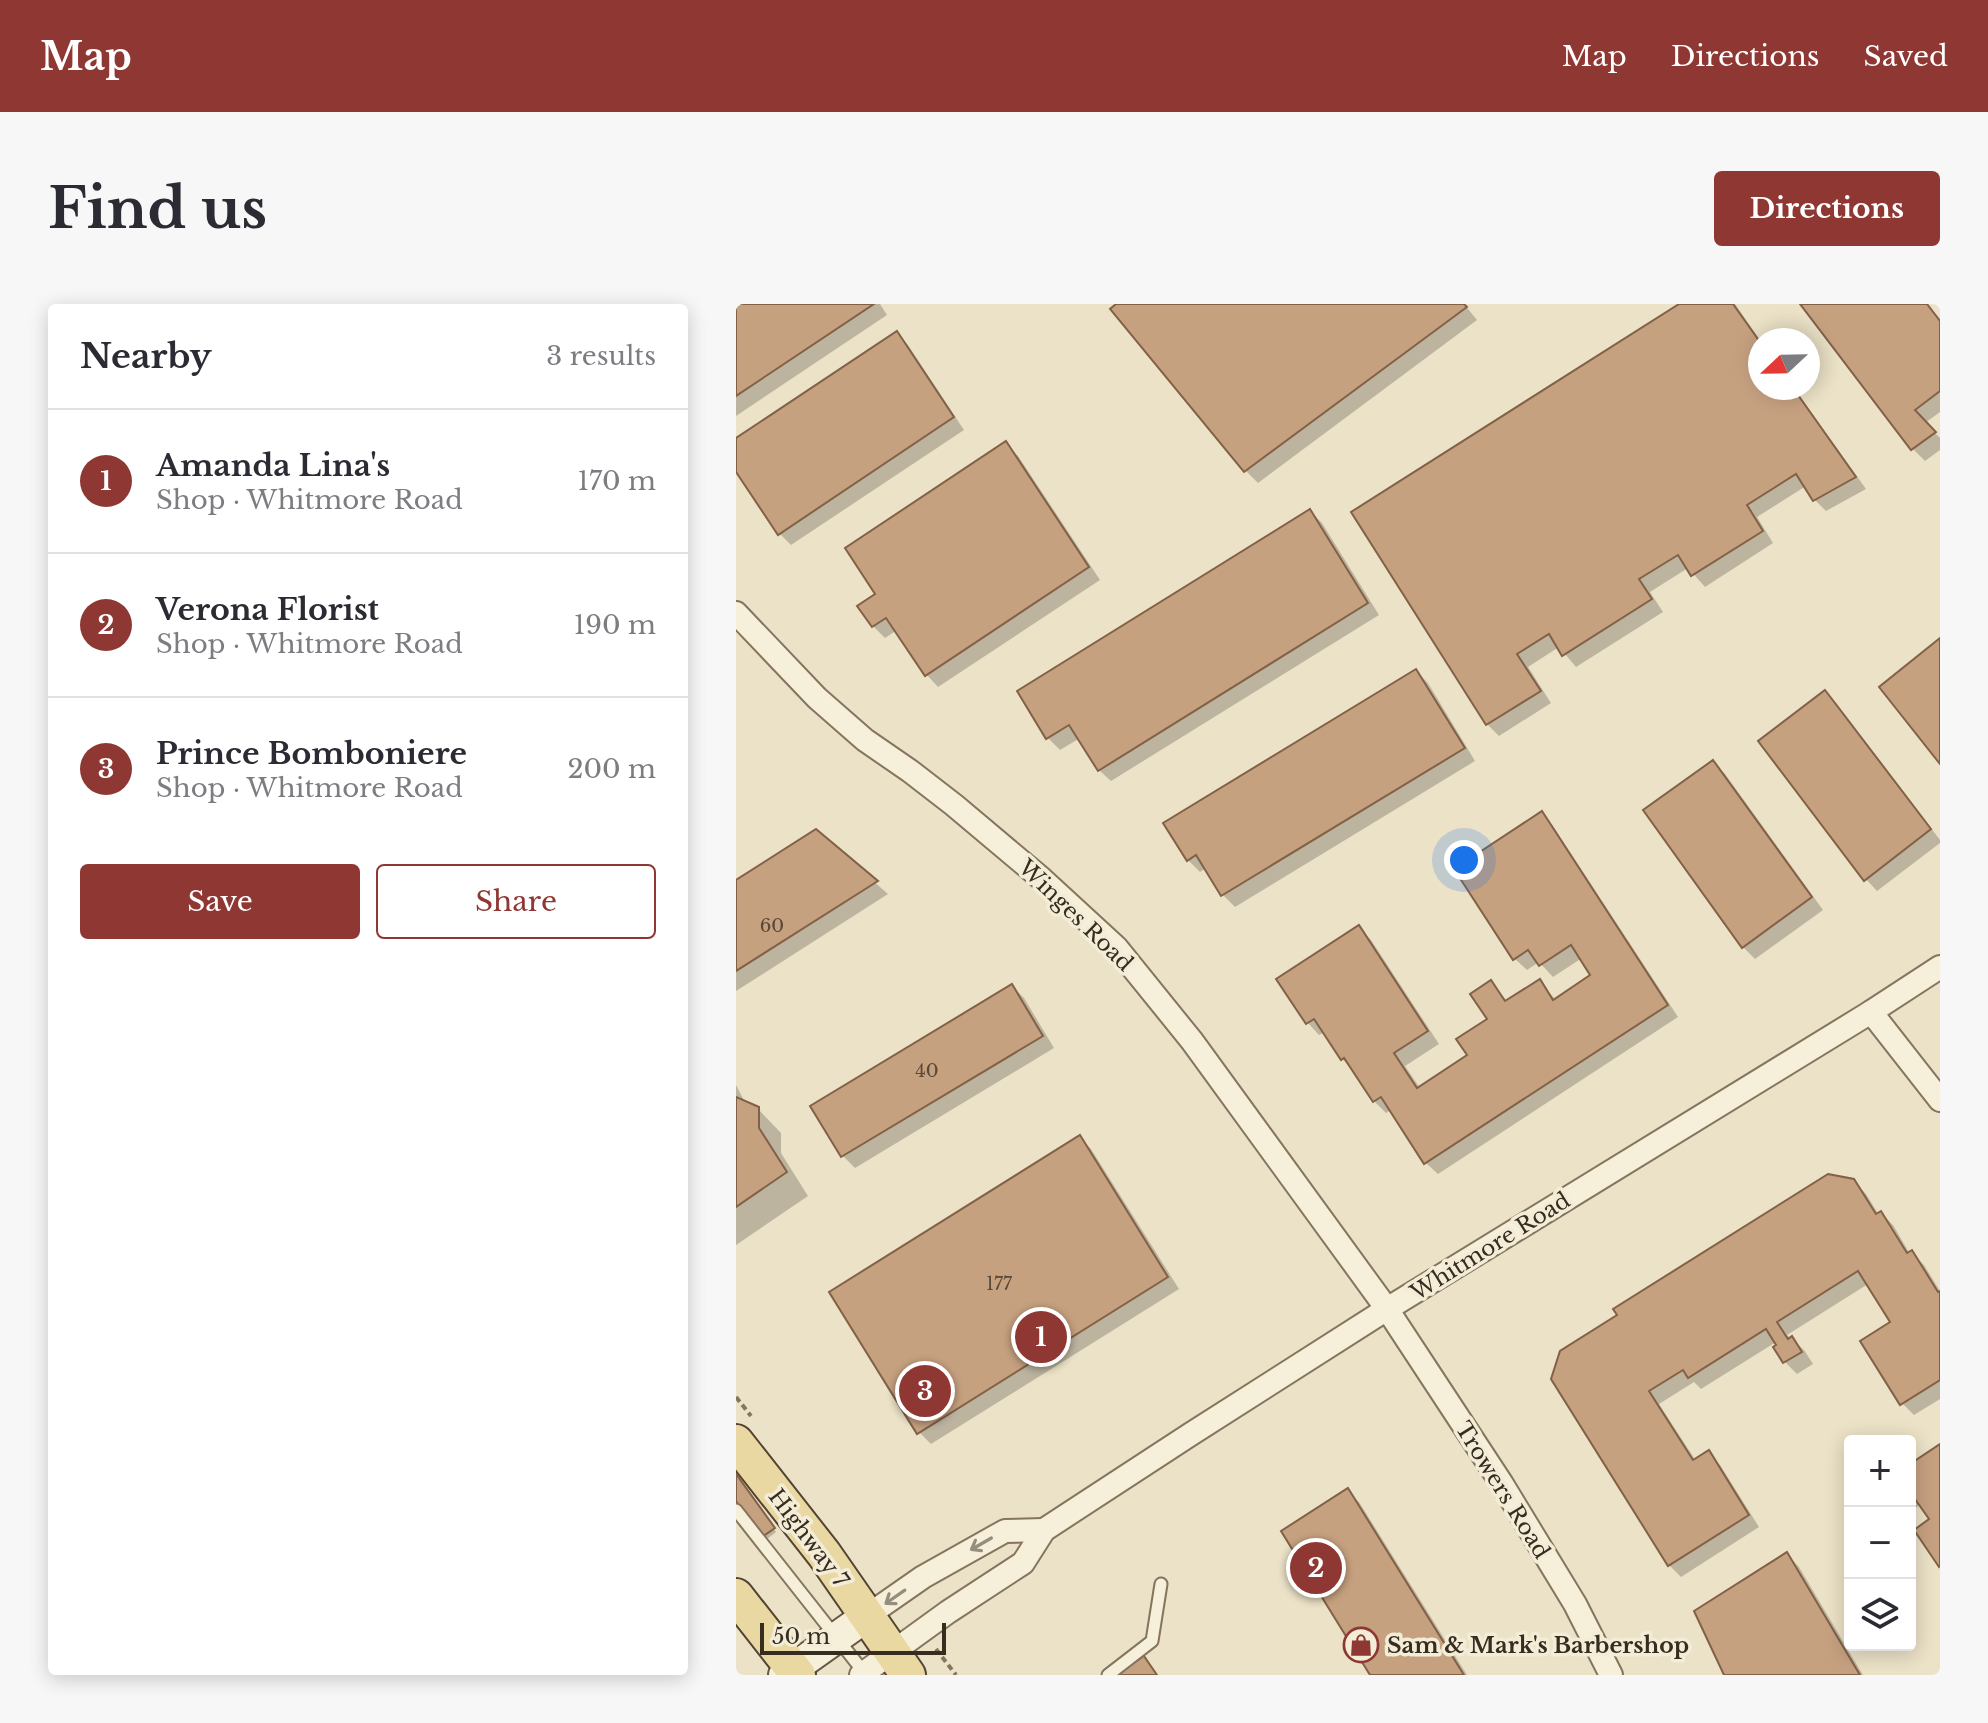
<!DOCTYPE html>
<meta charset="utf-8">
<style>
:root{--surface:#fff;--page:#f7f7f7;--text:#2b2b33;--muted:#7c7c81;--line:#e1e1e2;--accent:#8f3733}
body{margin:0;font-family:"Libre Baskerville",serif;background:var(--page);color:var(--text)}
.controls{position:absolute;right:24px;bottom:24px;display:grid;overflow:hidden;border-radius:8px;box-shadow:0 4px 20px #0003}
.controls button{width:72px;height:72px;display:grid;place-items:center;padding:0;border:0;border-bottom:2px solid var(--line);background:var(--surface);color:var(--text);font:40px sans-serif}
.compass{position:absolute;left:1012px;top:24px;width:72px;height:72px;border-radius:50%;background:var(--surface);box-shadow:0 4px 20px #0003;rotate:248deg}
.scale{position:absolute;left:24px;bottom:20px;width:186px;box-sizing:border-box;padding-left:8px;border:4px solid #372c20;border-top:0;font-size:22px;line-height:28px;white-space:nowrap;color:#372c20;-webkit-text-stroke:6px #f3ecd6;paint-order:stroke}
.you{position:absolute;left:728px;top:556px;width:28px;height:28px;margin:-20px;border:6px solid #fff;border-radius:50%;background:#1a73e8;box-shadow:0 0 0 12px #1a73e833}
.badge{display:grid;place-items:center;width:52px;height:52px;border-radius:50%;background:var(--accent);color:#fff;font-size:26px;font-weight:700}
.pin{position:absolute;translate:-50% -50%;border:4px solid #fff;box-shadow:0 2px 8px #0006}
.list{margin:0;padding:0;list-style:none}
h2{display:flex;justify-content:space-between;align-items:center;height:104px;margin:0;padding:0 32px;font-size:34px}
h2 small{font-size:26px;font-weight:400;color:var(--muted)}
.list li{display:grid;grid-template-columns:52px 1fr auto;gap:24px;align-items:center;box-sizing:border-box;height:144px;padding:0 32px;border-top:2px solid var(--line)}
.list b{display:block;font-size:30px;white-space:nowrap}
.list p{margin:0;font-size:26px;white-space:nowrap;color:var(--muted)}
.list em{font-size:26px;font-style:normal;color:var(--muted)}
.actions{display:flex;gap:16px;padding:24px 32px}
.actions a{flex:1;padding:18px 0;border:2px solid var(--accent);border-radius:8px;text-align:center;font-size:28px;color:var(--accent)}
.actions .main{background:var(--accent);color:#fff}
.icon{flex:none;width:44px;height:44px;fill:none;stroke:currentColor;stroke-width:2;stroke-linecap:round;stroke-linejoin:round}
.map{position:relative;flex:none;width:1204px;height:1371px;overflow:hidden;border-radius:8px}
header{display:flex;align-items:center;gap:48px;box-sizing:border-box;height:112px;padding:0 40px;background:var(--accent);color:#fff}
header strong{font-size:38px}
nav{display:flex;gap:44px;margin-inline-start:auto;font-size:28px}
.intro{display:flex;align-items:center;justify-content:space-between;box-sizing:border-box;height:192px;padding:0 48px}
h1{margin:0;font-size:56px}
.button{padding:20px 36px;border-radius:8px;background:var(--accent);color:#fff;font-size:28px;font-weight:700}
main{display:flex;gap:48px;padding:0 48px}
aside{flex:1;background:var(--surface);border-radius:8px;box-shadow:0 4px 20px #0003}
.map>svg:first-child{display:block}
.shadow{fill:#0003}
.building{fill:#c6a180;stroke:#826146;stroke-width:2}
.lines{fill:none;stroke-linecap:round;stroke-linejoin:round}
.lane-casing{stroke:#85755e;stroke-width:15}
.street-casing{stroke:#85755e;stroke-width:26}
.secondary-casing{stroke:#675641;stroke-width:34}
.primary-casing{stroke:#534332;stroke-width:38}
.path{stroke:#85755e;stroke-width:4;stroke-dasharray:6 4;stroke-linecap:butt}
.lane{stroke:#f6efda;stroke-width:11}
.street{stroke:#f6efda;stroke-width:22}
.secondary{stroke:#f6efda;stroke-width:30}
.primary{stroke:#ead8a3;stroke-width:34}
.oneway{stroke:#968e7d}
.labels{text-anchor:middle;stroke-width:7;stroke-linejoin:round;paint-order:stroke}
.number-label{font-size:18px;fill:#5b4938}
.street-label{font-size:22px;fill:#372c20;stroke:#f3ecd6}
.poi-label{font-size:22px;font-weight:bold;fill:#372c20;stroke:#f3ecd6;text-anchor:start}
</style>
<header>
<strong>Map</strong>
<nav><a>Map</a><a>Directions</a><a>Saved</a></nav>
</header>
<div class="intro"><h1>Find us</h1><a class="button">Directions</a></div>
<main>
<aside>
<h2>Nearby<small>3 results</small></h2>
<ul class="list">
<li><span class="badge">1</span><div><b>Amanda Lina's</b><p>Shop · Whitmore Road</p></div><em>170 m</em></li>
<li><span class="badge">2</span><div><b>Verona Florist</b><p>Shop · Whitmore Road</p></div><em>190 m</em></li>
<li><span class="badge">3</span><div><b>Prince Bomboniere</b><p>Shop · Whitmore Road</p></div><em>200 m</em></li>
</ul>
<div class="actions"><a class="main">Save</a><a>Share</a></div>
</aside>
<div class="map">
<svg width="1204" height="1371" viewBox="0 0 1204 1371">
<rect width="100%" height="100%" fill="#ebe2c7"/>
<!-- shadow -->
<g class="shadow">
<polygon points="0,0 144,0 151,11 0,112"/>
<polygon points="384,0 728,0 741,16 522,179 510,167"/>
<polygon points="947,0 999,0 1024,36 1024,84 1058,84 1130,185 1090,207 1078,195 1070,182 1021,213 1037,239 969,283 952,264 914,288 927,308 840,363 823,343 792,363 815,399 763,432 751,420 618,208"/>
<polygon points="1067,0 1191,0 1204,17 1204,108 1189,119 1204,134 1204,146 1189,157 1177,145"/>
<polygon points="160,29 172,41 228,126 55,241 43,229 0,164 0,136"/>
<polygon points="270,140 282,152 364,276 202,383 191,371 161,326 149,334 137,322 142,291"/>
<polygon points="574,207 586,219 643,311 375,477 363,466 344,434 324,446 312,434 284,388"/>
<polygon points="680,367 692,379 739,457 499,603 487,591 470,564 464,568 452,556"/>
<polygon points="1089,389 1101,400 1204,536 1204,539 1141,587 1130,575"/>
<polygon points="977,458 989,470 1087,606 1019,655 1007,643"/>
<polygon points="806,510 817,522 942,713 702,870 690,859 655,806 650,809 638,797 618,766 606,755 589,728 583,731 572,719 543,676 623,624 635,636 703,740 669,762 684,784 733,752 753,715 755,679 772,698 803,678 820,696 857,672 846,654 817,673 803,658 791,666 779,655"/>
<polygon points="80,527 152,590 0,687 0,578"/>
<polygon points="276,682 288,694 318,744 119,864 107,852 77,802"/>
<polygon points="0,781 10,800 22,805 45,829 45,849 72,892 0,941"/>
<polygon points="343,833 355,845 443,985 195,1140 183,1128"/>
<polygon points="1118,877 1130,890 1143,911 1145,909 1157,921 1174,950 1176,949 1188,961 1204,987 1204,1095 1178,1111 1166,1099 1157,1018 1132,980 1051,1031 1068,1046 1077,1060 1061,1070 1049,1058 1040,1043 1042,1041 1040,1038 965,1085 958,1078 923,1100 960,1157 972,1149 984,1161 1023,1223 945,1273 933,1261 817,1075"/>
<polygon points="1204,1142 1204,1261 1196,1216 1185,1200 1174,1208 1174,1163"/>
<polygon points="0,1172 40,1228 31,1235 0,1193"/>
<polygon points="611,1187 623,1198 731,1371 636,1371"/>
<polygon points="1051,1251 1063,1263 1127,1371 990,1371"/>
</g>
<!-- building -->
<g class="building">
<polygon points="0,0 138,0 0,92"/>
<polygon points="380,0 728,0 731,3 508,168 374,5"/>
<polygon points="943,0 997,0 1024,38 1024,84 1057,84 1120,173 1077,197 1060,170 1011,201 1027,227 955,272 942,251 903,275 916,295 826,352 813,330 781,350 805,387 750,421 615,208"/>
<polygon points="1064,0 1191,0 1204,17 1204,87 1179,106 1200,128 1175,146"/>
<polygon points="161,27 218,113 42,231 0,168 0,134"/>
<polygon points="270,137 353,263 189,372 150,314 136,323 121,302 139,290 109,244"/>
<polygon points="574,205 632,299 362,467 333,421 310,435 281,387"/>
<polygon points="1204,334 1204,460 1143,383"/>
<polygon points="680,365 729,444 485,592 460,551 451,557 427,519"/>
<polygon points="1089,386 1195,525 1128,577 1022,437"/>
<polygon points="977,456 1076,593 1006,644 907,506"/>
<polygon points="806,507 932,701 688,860 645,793 637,798 608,754 605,756 578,715 570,720 540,675 623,621 692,727 658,749 681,784 731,751 720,735 751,715 734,690 755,676 769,697 804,675 817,696 854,671 835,641 803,662 792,646 777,656 718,565"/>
<polygon points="80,525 142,577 0,667 0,576"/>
<polygon points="276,680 307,732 105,853 74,802"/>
<polygon points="0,793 23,803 23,824 51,868 0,903"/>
<polygon points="344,831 432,973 181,1130 93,988"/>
<polygon points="1092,870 1118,875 1140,910 1145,907 1171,949 1176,946 1202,988 1204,987 1204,1076 1164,1101 1124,1037 1154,1018 1122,967 1041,1018 1052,1035 1056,1032 1066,1048 1047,1059 1037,1043 1040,1041 1030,1025 952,1074 947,1066 913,1087 957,1156 973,1146 1013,1211 932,1262 815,1075 824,1047 881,1011 877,1005"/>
<polygon points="1204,1140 1204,1262 1203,1263 1178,1226 1193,1215 1174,1188 1174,1160"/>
<polygon points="0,1170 39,1224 26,1233 0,1197"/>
<polygon points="612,1184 728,1371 634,1371 545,1227"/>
<polygon points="1051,1248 1124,1371 988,1371 958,1307"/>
<polygon points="408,1352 421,1371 380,1371"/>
</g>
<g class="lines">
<!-- lane casing -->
<g class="lane-casing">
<g id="lane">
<polyline points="0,1206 130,1371"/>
<polyline points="372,1371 416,1337 425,1280"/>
</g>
</g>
<!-- street casing -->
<g class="street-casing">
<g id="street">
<polyline points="0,309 81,394 129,436 174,467 218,501 306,575 380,643 456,737 651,1005 766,1180 839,1300 875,1371"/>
<polyline points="1135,708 1204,796"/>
<polyline points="131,1312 187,1273 269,1227 308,1226"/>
<polyline points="125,1371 212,1308 287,1259 308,1226 455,1130 651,1005 1135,708 1204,663"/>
</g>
</g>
<!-- secondary casing -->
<g class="secondary-casing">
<polyline id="secondary" points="48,1371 131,1312"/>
</g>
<!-- primary casing -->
<g class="primary-casing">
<g id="primary">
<polyline points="0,1138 88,1250 172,1371"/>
<polyline points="0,1292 62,1371"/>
</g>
</g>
<!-- path -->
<g class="path">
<polyline points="0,1093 15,1112"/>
<polyline points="200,1345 220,1371"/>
</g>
<!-- lane -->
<use href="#lane" class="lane"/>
<!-- street -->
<use href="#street" class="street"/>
<!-- secondary -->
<use href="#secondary" class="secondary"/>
<!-- primary -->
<use href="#primary" class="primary"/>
</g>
<!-- one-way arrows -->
<defs><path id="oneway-shaft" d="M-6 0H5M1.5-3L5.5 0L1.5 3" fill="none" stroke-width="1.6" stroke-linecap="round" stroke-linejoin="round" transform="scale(2)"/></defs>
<g class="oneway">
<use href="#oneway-shaft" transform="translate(245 1240) rotate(150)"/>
<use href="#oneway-shaft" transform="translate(159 1293) rotate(145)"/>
</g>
<!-- icons -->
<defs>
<g id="shop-ring" transform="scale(1.8)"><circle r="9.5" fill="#f3ecd6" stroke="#8f3733" stroke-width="1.5"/><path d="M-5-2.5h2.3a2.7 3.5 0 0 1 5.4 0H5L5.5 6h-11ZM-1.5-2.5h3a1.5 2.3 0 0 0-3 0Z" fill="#8f3733"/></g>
</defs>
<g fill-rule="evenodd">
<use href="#shop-ring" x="625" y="1341"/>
</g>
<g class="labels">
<!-- number labels -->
<g class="number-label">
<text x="36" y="628">60</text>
<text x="191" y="773">40</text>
<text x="263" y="986">177</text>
</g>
<!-- street labels -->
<g class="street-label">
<text transform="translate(340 611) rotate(44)" y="8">Winges Road</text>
<text transform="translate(754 942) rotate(-32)" y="8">Whitmore Road</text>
<text transform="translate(767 1186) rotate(58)" y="8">Trowers Road</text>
<text transform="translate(73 1234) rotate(53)" y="8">Highway 7</text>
</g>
<!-- poi labels -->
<g class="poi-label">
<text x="651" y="1349">Sam &amp; Mark's Barbershop</text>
</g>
</g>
</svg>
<div class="controls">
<button>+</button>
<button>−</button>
<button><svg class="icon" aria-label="layers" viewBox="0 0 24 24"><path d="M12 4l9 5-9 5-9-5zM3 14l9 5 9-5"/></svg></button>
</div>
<svg class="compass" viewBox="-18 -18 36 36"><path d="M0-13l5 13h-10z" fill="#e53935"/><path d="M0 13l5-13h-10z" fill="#7c7c81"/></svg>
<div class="scale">50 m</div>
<div class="you"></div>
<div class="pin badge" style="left:305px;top:1033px">1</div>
<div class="pin badge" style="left:580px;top:1264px">2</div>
<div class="pin badge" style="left:189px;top:1087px">3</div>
</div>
</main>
